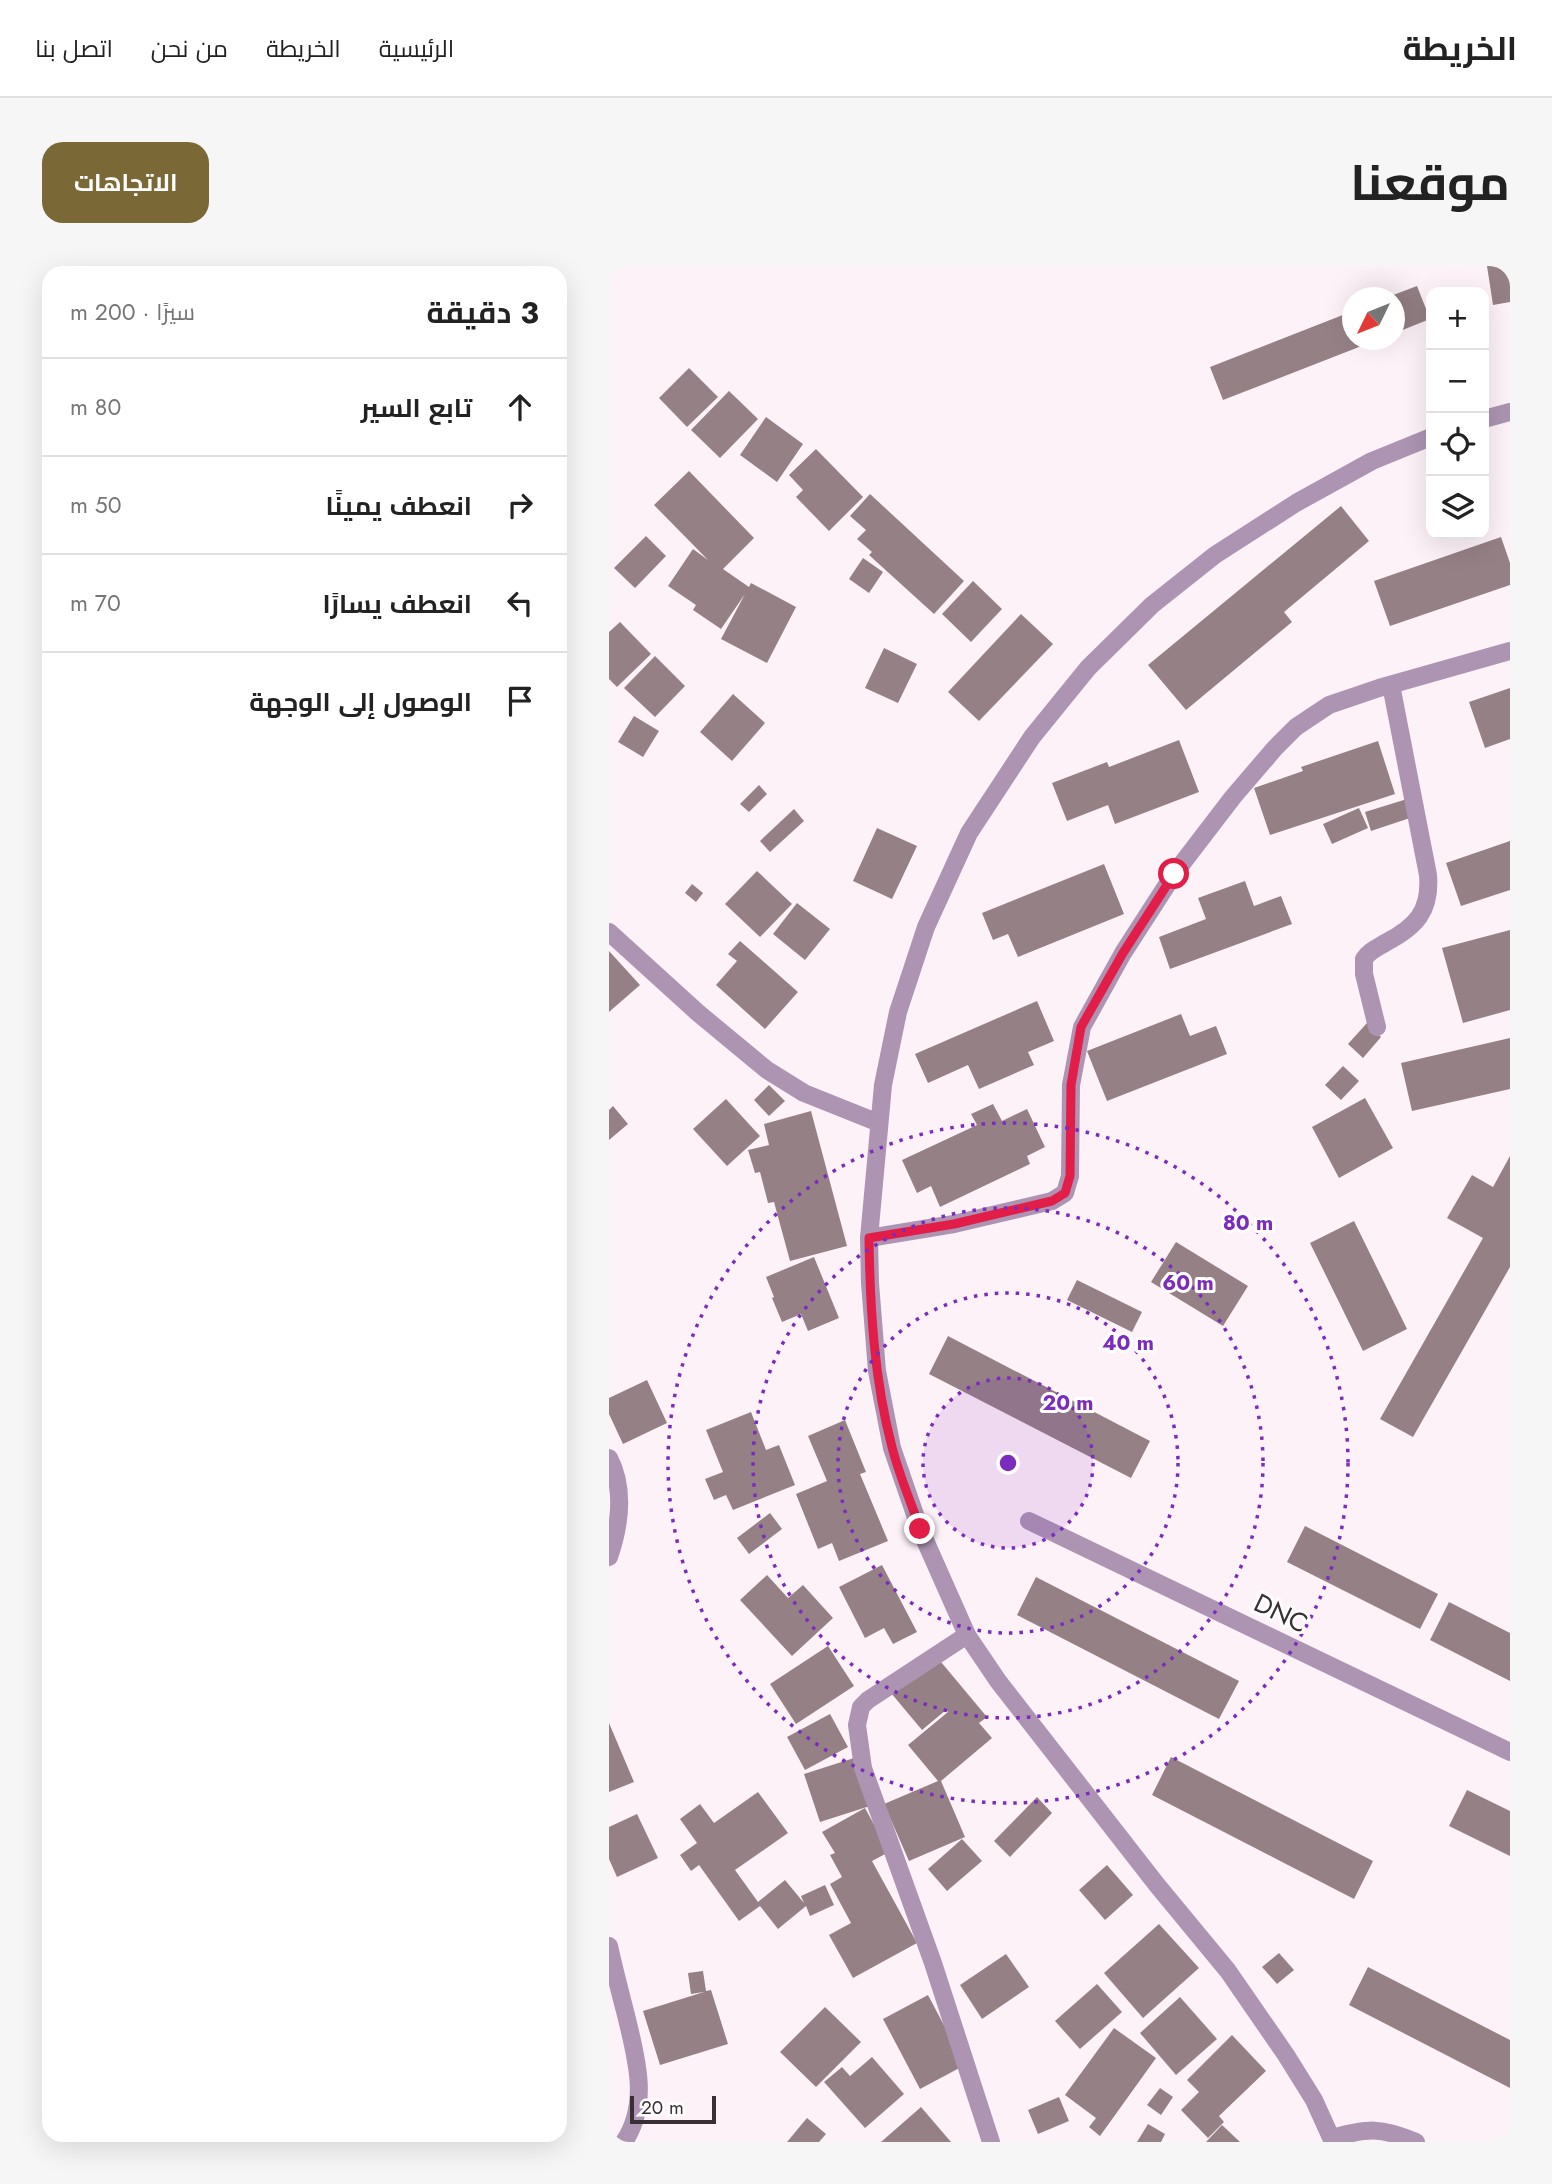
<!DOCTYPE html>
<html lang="ar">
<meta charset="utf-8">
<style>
:root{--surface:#fff;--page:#f6f6f6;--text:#222;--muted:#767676;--line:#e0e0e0;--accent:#7a6836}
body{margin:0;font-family:Jost,Cairo,sans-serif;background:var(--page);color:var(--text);direction:rtl}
.controls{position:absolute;right:21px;top:21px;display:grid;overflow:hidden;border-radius:14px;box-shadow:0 7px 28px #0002}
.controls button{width:63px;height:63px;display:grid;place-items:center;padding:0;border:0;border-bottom:2px solid var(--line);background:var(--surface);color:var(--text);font:35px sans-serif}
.compass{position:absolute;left:733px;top:21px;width:63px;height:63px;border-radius:50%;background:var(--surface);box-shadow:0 7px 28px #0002;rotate:227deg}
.scale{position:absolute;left:21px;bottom:18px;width:86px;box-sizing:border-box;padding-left:7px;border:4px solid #383035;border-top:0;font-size:19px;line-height:24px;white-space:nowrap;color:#383035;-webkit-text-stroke:5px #fff;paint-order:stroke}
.stop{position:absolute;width:21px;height:21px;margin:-16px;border:5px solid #e11d48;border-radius:50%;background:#fff}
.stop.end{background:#e11d48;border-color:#fff;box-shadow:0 2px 7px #0008}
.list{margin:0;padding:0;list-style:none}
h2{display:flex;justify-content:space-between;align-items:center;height:91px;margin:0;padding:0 28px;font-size:30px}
h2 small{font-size:23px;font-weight:400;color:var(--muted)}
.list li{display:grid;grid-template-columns:46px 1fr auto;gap:21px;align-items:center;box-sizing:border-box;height:98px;padding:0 28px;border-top:2px solid var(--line)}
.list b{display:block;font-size:26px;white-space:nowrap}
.list em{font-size:23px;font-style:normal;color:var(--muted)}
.icon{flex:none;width:38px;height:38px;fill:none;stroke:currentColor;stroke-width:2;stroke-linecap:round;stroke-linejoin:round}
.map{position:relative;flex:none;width:901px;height:1876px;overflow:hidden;direction:ltr;border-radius:21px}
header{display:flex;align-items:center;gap:42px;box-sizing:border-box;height:98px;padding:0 35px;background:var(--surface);border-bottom:2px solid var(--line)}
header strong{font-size:33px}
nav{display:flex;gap:38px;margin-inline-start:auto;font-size:24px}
.intro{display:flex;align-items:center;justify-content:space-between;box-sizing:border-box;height:168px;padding:0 42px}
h1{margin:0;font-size:49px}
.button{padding:18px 32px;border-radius:21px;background:var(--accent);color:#fff;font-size:24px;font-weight:700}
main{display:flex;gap:42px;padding:0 42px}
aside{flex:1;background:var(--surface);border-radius:21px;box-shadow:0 7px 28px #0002}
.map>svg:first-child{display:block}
.building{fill:#958085}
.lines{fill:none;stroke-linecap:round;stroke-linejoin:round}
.street{stroke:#ac94b2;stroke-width:18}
.route{stroke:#e11d48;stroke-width:9}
.ring{fill:none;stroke:#7b2cbf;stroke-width:3.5;stroke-dasharray:3.5 7}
.labels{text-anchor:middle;stroke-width:6;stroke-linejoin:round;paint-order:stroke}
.street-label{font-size:26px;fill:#383035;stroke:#fff}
.centre{fill:#7b2cbf;stroke:#fff;stroke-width:3.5}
.ring-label{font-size:21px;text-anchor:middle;font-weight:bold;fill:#7b2cbf;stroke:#fff;stroke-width:6;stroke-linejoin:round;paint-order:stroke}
</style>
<header>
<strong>الخريطة</strong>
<nav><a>الرئيسية</a><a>الخريطة</a><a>من نحن</a><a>اتصل بنا</a></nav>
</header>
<div class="intro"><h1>موقعنا</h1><a class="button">الاتجاهات</a></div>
<main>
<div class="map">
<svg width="901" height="1876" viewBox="0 0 901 1876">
<rect width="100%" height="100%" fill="#fef2f9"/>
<!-- building -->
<g class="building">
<polygon points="878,0 901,0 901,36 884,39"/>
<polygon points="808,20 821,53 786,67 786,32 779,31"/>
<polygon points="744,45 744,74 768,74 614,134 601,101"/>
<polygon points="80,102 109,131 78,161 50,132"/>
<polygon points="120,125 149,153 111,192 82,164"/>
<polygon points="157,151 194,178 168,216 131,189"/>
<polygon points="207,183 254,231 220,265 187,231 194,224 180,209"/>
<polygon points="80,205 145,272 114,303 140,321 142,317 187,341 158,397 112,373 136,328 112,363 84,344 87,339 59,320 84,283 99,294 45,239"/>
<polygon points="261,228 355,315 325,348 260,289 263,286 248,273 257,264 241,250"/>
<polygon points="732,240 760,275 675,346 683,356 577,444 539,399"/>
<polygon points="37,270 57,290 26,322 5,302"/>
<polygon points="892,271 901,297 901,319 781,360 765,315"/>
<polygon points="254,292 274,306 260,327 240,313"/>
<polygon points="364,315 393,343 362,376 333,348"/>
<polygon points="412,348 444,378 370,455 339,426"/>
<polygon points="11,356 42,388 8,421 0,413 0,366"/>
<polygon points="275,382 308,398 289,437 256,422"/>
<polygon points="46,390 76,420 46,451 15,422"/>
<polygon points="901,422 901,473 876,482 860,436"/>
<polygon points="124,428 156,457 123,495 91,466"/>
<polygon points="25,450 50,465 34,491 9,476"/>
<polygon points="570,474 590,526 506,558 499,539 458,555 443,517 498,496 500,501"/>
<polygon points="769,475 786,528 661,569 645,522 694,505 692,501"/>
<polygon points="150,519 158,528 140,546 131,538"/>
<polygon points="798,533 804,551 762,565 756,546"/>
<polygon points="750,542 759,562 723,578 714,558"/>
<polygon points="185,543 195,555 161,586 151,575"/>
<polygon points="268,562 308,580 283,633 244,615"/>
<polygon points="901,575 901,624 852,640 837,597"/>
<polygon points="495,598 515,648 409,691 399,668 384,674 373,647"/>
<polygon points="148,605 183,638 151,671 116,638"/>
<polygon points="636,615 645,640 672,630 683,658 561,703 550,671 597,653 589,632"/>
<polygon points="83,618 94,627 87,636 76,627"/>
<polygon points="188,637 221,663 196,694 164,668"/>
<polygon points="901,664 901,744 854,757 833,682"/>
<polygon points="131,675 189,726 156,763 107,719 128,695 119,688"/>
<polygon points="0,685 31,719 0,746"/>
<polygon points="428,735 445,775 419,786 425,799 370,823 359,799 319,817 306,788"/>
<polygon points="572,748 581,770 607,760 618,788 498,835 478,785"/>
<polygon points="758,757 772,771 754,792 739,778"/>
<polygon points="901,772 901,823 803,845 792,797"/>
<polygon points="734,800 750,815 732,834 716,819"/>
<polygon points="160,819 176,835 160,850 145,834"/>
<polygon points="756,832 784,882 730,912 703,861"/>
<polygon points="117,833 151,870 118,900 84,863"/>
<polygon points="384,838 393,855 418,843 436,881 418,890 421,898 331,941 322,920 308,927 293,894 368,859 362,848"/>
<polygon points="4,840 19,858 0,874 0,844"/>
<polygon points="202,845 238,980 181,995 165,936 159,937 151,906 146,907 139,884 160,879 155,858"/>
<polygon points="901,890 901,1001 804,1171 771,1153 874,972 838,952 863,909 884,921"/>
<polygon points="745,955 798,1063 754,1085 701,977"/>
<polygon points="567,976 639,1020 614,1060 542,1016"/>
<polygon points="205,991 230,1052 199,1065 192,1048 173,1056 163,1032 165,1031 157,1011"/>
<polygon points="468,1014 533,1046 523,1066 458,1034"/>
<polygon points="339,1070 541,1175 522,1212 320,1108"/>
<polygon points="38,1114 58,1157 14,1178 0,1148 0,1132"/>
<polygon points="142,1146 157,1184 170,1179 186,1219 124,1244 117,1229 105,1234 96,1213 114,1206 97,1164"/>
<polygon points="236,1154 257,1206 251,1208 279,1275 230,1295 223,1277 209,1283 187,1228 218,1215 199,1170"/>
<polygon points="161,1247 173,1263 140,1288 128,1272"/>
<polygon points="696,1260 829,1328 811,1363 678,1296"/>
<polygon points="273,1299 308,1366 284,1378 275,1362 256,1372 230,1321"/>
<polygon points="158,1309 179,1332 194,1319 224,1352 183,1390 131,1334"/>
<polygon points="427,1311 630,1415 610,1453 408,1349"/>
<polygon points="840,1336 901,1367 901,1415 821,1374"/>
<polygon points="219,1380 245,1420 187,1458 161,1418"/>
<polygon points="327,1390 378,1451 370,1457 383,1472 332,1515 356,1571 300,1595 275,1538 329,1515 299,1479 339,1446 337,1444 313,1464 282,1427"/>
<polygon points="221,1448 239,1481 196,1504 178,1471"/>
<polygon points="0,1457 25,1516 0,1526"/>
<polygon points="562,1491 764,1595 745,1633 543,1529"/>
<polygon points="245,1492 261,1540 211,1556 195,1508"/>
<polygon points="858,1524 901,1545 901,1590 840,1560"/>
<polygon points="149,1526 179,1567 126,1604 149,1636 176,1614 195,1637 192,1630 216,1619 225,1639 201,1650 197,1640 169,1663 151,1640 130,1655 90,1599 82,1605 71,1589 88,1577 71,1553 91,1538 105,1557"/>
<polygon points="428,1531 443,1547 401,1591 385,1575"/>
<polygon points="256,1542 280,1586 263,1595 308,1677 244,1712 220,1669 242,1657 221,1618 233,1611 221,1589 226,1587 213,1566"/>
<polygon points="28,1548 49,1592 8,1611 0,1593 0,1561"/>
<polygon points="353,1573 373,1595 338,1625 319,1603"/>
<polygon points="498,1599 524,1629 496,1654 470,1624"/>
<polygon points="550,1658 590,1702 534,1752 495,1707"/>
<polygon points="670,1687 685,1704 668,1718 653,1701"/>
<polygon points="397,1688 420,1721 373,1753 351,1719"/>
<polygon points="759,1701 901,1774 901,1822 740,1739"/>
<polygon points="94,1705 97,1725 102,1724 119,1778 51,1799 34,1745 95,1726 82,1728 79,1707"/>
<polygon points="488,1718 513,1746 471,1783 446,1755"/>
<polygon points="319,1729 356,1799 311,1823 274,1753"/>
<polygon points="571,1731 608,1773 567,1809 531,1767"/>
<polygon points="216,1741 252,1776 207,1821 171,1786"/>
<polygon points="505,1762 547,1792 491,1870 480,1861 487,1852 456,1829"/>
<polygon points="623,1769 657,1805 610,1850 615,1856 599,1872 572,1844 590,1826 578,1814"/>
<polygon points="263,1791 295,1828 256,1862 215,1816 233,1801 241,1810"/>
<polygon points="551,1822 564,1831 552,1849 538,1839"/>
<polygon points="450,1831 460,1855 429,1868 419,1844"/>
<polygon points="312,1841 342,1876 272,1876"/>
<polygon points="198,1852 217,1868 210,1876 178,1876"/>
<polygon points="539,1858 556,1868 552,1876 528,1876"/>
<polygon points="613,1859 631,1876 597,1876"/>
</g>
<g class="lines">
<!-- street -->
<g class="street">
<polyline points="875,153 901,146"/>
<polyline points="0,666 88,746 158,804 195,827 270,857"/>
<path d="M768,761L755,708V693C760,685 768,682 776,677C807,661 822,645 819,609L782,419"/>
<polyline points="260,972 345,958 443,935 456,927 461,910 462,819 473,761 514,687 565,608 624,531 666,482 687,461 720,439 770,422 901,385"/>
<path d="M0,1192C16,1223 11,1259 0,1291"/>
<polyline points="420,1255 901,1486"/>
<polyline points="358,1369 259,1434 252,1441 248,1459 254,1502 324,1697 382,1876"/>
<path d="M0,1680C5,1703 11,1726 17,1749C27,1791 41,1837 15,1876"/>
<path d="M723,1872C759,1862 772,1861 807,1876"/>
<polyline points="724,1876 705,1834 677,1789 619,1705 548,1619 389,1415 358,1369 311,1263 283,1182 268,1105 261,1017 260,972 274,819 289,746 317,661 360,567 423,471 479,402 543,339 606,289 687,237 763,195 822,171"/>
</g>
</g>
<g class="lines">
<!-- route -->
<path class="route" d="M311,1263C302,1236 290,1209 283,1181C265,1113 261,1042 260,972L345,958L443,935L456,927L461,910L462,819L472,761L514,687L565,608"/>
</g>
<!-- distance rings -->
<circle cx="399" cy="1197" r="85" fill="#7b2cbf" fill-opacity=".12"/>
<g class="ring">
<circle cx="399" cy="1197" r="85"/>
<circle cx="399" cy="1197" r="170"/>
<circle cx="399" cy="1197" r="255"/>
<circle cx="399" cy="1197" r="340"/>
</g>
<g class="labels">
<!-- street labels -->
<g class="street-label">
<text transform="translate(672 1347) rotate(26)" y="9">DNC</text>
</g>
</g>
<circle cx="399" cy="1197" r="10" class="centre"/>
<g class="ring-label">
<text x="639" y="964">80 m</text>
<text x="579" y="1024">60 m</text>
<text x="519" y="1084">40 m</text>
<text x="459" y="1144">20 m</text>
</g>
</svg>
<div class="controls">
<button>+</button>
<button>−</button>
<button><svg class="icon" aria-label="locate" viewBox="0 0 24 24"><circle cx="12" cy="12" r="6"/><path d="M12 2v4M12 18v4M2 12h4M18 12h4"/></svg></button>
<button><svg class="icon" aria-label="layers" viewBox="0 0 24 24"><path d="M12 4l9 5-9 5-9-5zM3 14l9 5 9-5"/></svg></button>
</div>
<svg class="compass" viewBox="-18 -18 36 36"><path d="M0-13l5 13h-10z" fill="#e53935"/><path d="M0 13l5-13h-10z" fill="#767676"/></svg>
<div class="scale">20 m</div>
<div class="stop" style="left:565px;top:608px"></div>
<div class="stop end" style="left:311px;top:1263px"></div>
</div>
<aside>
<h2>3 دقيقة<small>سيرًا · 200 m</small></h2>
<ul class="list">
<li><svg class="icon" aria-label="ahead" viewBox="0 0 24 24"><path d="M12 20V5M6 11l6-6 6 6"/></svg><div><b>تابع السير</b></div><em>80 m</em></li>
<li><svg class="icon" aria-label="right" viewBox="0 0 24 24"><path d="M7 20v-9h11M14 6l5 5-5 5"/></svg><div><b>انعطف يمينًا</b></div><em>50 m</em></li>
<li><svg class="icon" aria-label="left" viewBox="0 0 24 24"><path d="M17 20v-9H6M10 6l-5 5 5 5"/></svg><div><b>انعطف يسارًا</b></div><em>70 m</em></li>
<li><svg class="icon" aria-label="arrive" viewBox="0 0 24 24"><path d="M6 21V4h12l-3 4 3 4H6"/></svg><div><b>الوصول إلى الوجهة</b></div></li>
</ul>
</aside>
</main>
